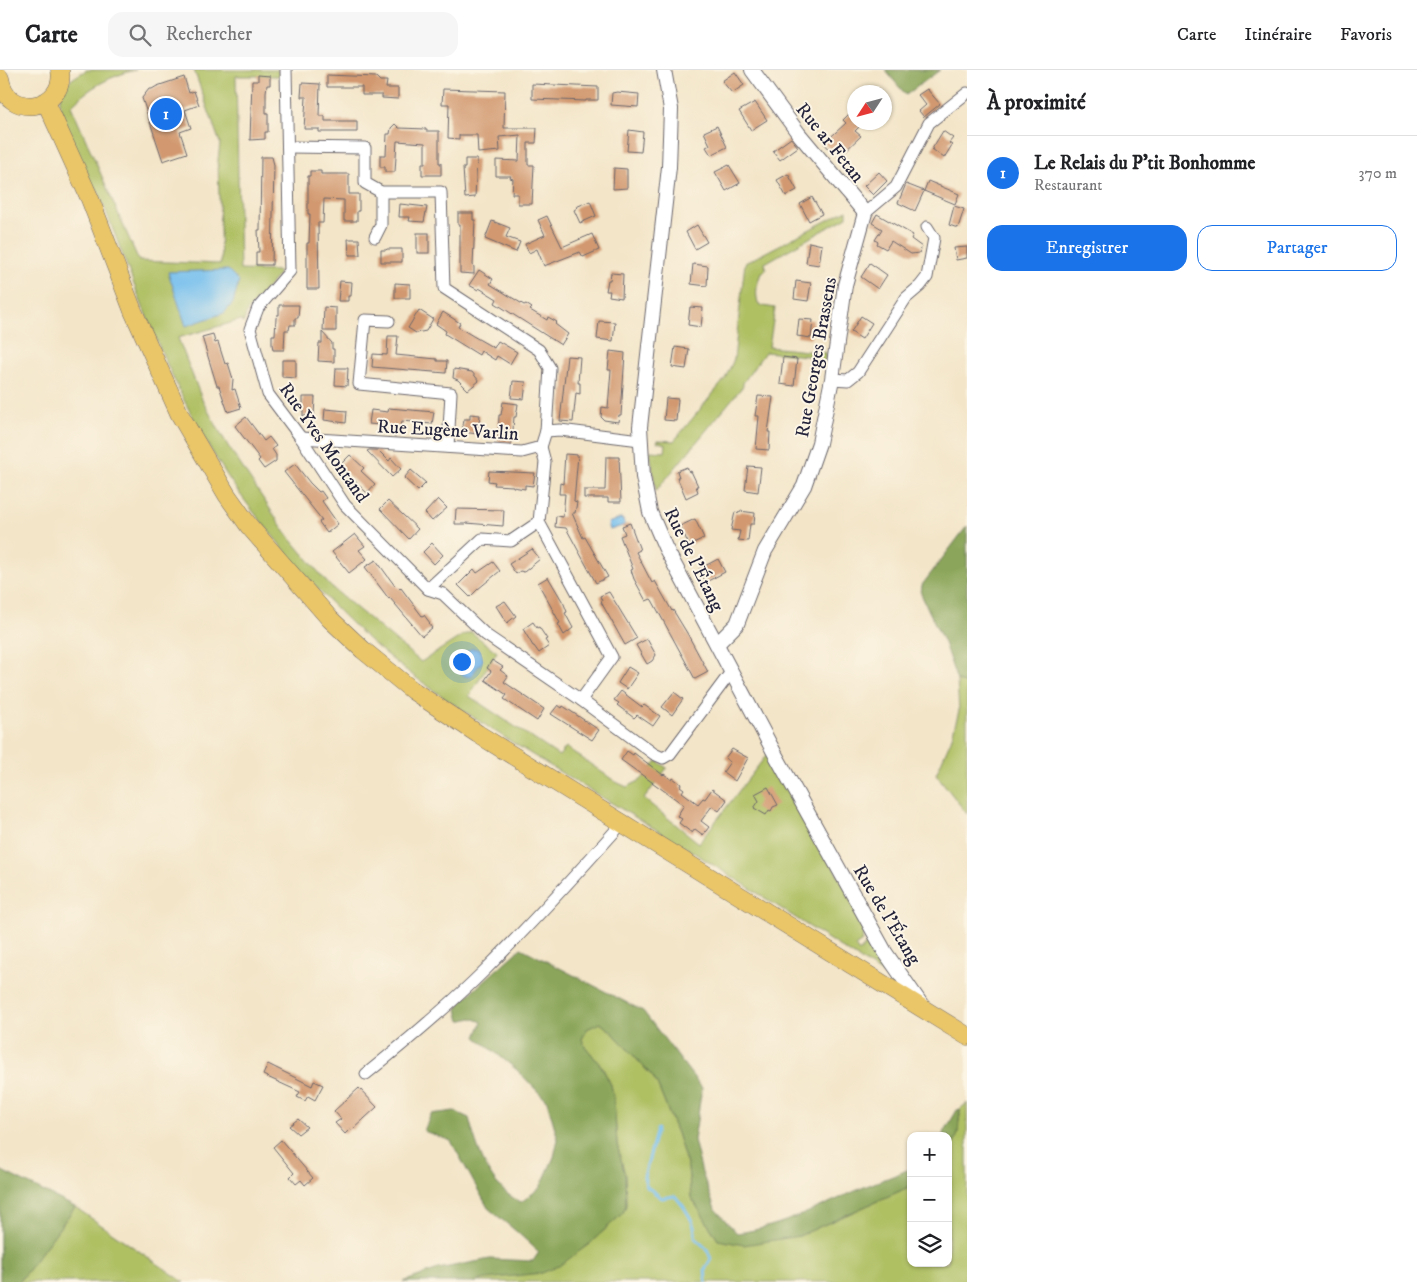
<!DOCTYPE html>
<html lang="fr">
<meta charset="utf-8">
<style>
:root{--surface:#fff;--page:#f6f6f6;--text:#202124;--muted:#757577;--line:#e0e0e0;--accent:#1a73e8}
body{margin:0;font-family:"IM FELL DW Pica",serif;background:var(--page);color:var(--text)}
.controls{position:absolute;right:15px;bottom:15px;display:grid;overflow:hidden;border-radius:10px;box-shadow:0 1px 4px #0004}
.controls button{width:45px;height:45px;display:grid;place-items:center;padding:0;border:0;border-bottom:1px solid var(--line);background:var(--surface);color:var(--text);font:25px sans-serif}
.compass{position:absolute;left:847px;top:15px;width:45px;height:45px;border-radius:50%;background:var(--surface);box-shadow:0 1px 4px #0004;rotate:234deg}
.you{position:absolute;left:461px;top:591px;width:18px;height:18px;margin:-12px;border:4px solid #fff;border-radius:50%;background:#1a73e8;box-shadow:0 0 0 8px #1a73e833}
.badge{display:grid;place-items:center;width:32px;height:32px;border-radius:50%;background:var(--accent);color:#fff;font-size:16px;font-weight:700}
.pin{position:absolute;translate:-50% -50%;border:2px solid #fff;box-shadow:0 1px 5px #0006}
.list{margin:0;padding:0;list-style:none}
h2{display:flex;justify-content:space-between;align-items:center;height:65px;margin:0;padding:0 20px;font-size:21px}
h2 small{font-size:16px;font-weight:400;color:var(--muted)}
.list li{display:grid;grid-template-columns:32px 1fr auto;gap:15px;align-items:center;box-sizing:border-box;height:75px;padding:0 20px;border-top:1px solid var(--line)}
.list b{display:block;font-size:19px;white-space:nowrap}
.list p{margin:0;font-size:16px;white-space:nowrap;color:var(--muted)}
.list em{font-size:16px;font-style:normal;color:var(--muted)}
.actions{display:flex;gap:10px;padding:15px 20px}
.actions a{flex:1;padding:11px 0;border:1px solid var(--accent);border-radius:15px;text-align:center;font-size:18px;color:var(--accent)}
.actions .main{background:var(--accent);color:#fff}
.icon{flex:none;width:28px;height:28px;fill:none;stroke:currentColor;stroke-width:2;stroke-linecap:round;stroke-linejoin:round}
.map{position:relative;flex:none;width:967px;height:1212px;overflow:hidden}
header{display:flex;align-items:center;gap:30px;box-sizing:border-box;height:70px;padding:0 25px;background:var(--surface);border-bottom:1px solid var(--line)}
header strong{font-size:24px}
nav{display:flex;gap:28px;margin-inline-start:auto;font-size:18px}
.search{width:350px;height:45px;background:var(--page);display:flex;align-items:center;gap:12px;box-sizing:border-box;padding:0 18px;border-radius:15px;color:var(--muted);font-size:19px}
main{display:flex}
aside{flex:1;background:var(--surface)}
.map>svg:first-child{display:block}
.green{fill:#afc064;stroke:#687150}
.forest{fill:#8ba65a;stroke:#56644a}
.water{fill:#76bfee;stroke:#4c7094}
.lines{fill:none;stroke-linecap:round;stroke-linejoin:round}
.stream{stroke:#76bfee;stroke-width:3}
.building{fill:#d29970}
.minor-casing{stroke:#6b666c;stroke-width:13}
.tertiary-casing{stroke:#6b666c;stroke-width:16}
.primary-casing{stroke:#6b666c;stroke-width:19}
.minor{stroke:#fff;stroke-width:11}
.tertiary{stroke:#fff;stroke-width:14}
.primary{stroke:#eac669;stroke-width:18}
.labels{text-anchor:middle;stroke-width:4;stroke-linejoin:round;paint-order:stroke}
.street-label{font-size:19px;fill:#22223b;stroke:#fcf5e5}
</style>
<header>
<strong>Carte</strong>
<div class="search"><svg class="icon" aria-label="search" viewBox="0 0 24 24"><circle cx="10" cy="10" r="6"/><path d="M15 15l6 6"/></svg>Rechercher</div>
<nav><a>Carte</a><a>Itinéraire</a><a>Favoris</a></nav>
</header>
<main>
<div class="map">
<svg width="967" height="1212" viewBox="0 0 967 1212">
<rect width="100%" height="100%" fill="#fcf5e5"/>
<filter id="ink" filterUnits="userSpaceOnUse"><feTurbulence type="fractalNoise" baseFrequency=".02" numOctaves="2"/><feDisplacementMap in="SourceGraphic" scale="10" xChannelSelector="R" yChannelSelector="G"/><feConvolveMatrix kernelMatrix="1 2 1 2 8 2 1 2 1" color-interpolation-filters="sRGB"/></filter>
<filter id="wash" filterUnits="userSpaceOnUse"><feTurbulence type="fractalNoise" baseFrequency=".0096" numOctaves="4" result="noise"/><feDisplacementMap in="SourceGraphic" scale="20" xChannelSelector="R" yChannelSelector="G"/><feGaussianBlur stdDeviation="1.12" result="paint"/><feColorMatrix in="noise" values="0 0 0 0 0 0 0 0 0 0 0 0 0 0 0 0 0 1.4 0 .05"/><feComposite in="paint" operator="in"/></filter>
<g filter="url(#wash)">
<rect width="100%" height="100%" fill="#f3e5c8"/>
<!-- green -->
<g class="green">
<path d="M87,0H136C112,5 88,18 71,36L139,191L221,194L218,90L220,73L194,0H278L280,6H236L240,200L279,201L277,207L248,240L243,253L241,250L178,268L203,332L228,376L286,463L330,516L421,592L463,565L471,562L497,582L469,626L559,686L566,677L616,712L627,717L641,710L657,691L667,698L644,729L699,773L768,683L862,847L864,860L862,871L855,876L859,882L872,868L905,918C832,873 761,824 688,779C596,723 502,670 415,607C364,570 320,524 281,476C260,450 238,424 221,396C167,311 135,216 99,123C97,120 93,117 91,114C85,105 58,41 60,30C61,14 74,7 87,0Z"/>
<path d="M847,140V147L765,193L766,200L761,203C757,214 755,222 758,233L763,236L775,238L769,277L826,283L824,295L818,287L765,282L743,313V316L656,421L650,381L665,382L666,374L657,372L658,370L674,371L725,309L734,289L745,193Z"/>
<polygon points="957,611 967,614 967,744 936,704 951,670 959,641"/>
<polygon points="600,953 611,961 653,1007 657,1014 677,1063 688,1098 691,1127 718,1170 799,1166 911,1116 911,1193 948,1193 948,1087 960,1048 960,1039 967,1033 967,1212 474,1212 588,1175 623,1143 626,1135 625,1105 617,1074 614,1030 611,1015 602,997 584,975 582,969 587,959"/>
<polygon points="75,1137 184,1212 19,1212"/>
</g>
<!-- forest -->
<g class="forest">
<polygon points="885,0 940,0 906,25"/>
<polygon points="967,456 967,614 957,611 944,573 921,524 922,515"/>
<path d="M521,878L643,941L702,1018L694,1070L702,1103L715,1139L737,1163C783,1157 823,1135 864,1117C880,1110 896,1106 911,1098V1116L799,1166L744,1175L718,1170L691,1127L688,1098L677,1063L657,1014L653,1007L611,961L600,953L587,959L582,969L584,975L602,997L611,1015L614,1030L617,1074L625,1105L626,1135L623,1143L588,1175L559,1196L542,1203L486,1209L474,1212H403L438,1199L490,1189L533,1191L539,1182L517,1162L488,1138L451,1071L424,1061L431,1044L454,1041L469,1048C477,1079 489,1118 521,1132L540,1118L554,1087L558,1069L547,1031L517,1000L476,967L482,952L472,948L460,951L457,939L465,928Z"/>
<polygon points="960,1039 958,1064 948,1087 948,1066 942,1066 957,1040"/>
<polygon points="0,1100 75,1137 19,1212 0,1212"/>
</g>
<!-- water -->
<g class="water">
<polygon points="228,200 239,211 233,233 224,243 186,256 168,202"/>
<polygon points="622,448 625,455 610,460 608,453"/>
<polygon points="473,578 479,580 483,590 470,607 465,606 456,600 454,594 459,585"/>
</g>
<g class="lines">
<!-- stream -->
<path class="stream" d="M657,1059L644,1107L647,1117L662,1128L675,1126C684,1136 697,1154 695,1168L707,1179L711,1189L705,1199L706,1212"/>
</g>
<g id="blocks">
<!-- building -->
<g class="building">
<polygon points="735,2 744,15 732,23 722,11"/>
<polygon points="258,5 270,6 270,15 267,15 266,22 266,43 268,43 268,62 265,62 265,69 250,70 252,11 258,11"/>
<polygon points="327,5 376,7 380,11 387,11 386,18 398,18 398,29 382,28 382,25 362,25 362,17 327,17"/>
<polygon points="184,7 189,23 194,21 199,35 185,40 191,58 180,62 187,83 163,91 142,28 149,19 152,19 157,16"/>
<polygon points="302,13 320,14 319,46 325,46 325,51 357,51 357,62 319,62 319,59 304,59 306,27 301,27"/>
<polygon points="532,14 598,17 598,30 586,30 586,31 532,29"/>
<polygon points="443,19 505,21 504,58 537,58 536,73 528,73 528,95 534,95 532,134 518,134 518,124 512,124 513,109 510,108 511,106 496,106 496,90 519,91 520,65 499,67 500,81 478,83 477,65 459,65 459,69 448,68 449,34 442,34"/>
<polygon points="927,19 940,34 924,47 919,41 926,35 918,25"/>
<polygon points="617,22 639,24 638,37 611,35 612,23"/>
<polygon points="755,32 767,50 751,60 739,41"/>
<polygon points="849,44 854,49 854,52 858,52 861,55 855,61 861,66 843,83 840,81 838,83 833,79 831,81 824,73 846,53 843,50"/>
<polygon points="395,54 399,58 426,59 426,61 439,61 439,93 441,93 441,105 422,105 422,93 425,93 425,73 397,71 395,102 385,102 385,97 380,97 380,85 386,85 387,64 390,64 391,58"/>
<polygon points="717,56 727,77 711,85 706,77 710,75 704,62"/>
<polygon points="629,60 643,62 641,82 627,81"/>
<polygon points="943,61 953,68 949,73 952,75 944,88 932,79"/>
<polygon points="791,68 798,77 780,90 773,81"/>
<polygon points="261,87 272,87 274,95 272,195 256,195 256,182 259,182 258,160 260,160"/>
<polygon points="465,89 477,89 475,127 465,128 463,98 465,98"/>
<polygon points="729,95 740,113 726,121 715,102"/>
<polygon points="614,98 627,99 627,118 613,119"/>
<polygon points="310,101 321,101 321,104 349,104 349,124 359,124 359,141 357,141 357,151 344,151 344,130 324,129 323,153 318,153 319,219 307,219 307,173 309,173 310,144 308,144 308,106 310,106"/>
<polygon points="879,102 887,111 873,125 864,116"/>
<polygon points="788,104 797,120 786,126 777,110"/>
<polygon points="928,111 959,124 955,134 924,121"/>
<polygon points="906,114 924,121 915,141 898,133"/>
<polygon points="812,127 822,144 809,151 800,134"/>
<polygon points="590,131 596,146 580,153 574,140 577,138 576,137"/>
<polygon points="400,134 427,137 424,152 409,151 410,147 399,147"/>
<polygon points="954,136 964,139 958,158 949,155"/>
<polygon points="458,143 473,143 473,150 475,150 473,195 474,197 474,204 460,203 460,155 458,155"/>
<polygon points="877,144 913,165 911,169 922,177 919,183 911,184 891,171 886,179 877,174 878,172 875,170 882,159 872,153"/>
<polygon points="547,146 562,177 592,164 599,180 583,187 580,182 544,196 537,179 529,183 525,174 545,165 538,150"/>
<polygon points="492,151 510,158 506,167 520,172 516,182 485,169"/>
<polygon points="697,155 707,172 695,179 686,162"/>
<rect x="417" y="163" width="12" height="20"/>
<polygon points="348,169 359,169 360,185 349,185"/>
<polygon points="809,172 822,175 819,195 806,193"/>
<polygon points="967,177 967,188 956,190 954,178"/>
<polygon points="387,179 402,179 402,192 381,192 381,180 386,180"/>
<polygon points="870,193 887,205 878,219 861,207"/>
<polygon points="693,194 708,196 707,216 691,214"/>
<polygon points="479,200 493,209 490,214 524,235 526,234 532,238 530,240 547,250 548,247 557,252 555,254 568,264 561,275 495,233 497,229 479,218 478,220 469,215"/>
<polygon points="611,203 623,204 622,228 609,226 610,221 606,221 608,210 610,210"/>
<polygon points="340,211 352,212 351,226 348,226 348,231 338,231"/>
<polygon points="796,211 811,213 808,231 794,229"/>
<polygon points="395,213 410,214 410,228 395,228"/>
<polygon points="279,235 299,235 298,248 295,248 295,255 290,255 289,260 285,260 284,280 273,280 272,274 272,265 275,265 276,248 277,245 279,245"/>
<polygon points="324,237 336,238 336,261 323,261"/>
<polygon points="690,237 703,238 701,257 688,255"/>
<polygon points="419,240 433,249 426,261 416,263 408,258"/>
<polygon points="443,242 460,253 458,257 473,266 494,278 498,271 517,282 510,294 497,286 495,290 481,281 479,285 445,264 446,261 436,254"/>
<polygon points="861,246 872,253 862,269 851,262"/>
<polygon points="799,249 813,250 811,268 797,266"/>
<polygon points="599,251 615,252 613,271 597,269"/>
<polygon points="322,262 332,273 332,279 334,279 334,292 318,291 319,273 322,273"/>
<polygon points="213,264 215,273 218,272 225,294 228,293 233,309 232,320 235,319 241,338 228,342 219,316 217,316 202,267"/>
<polygon points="388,266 398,266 396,285 437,289 437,291 447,291 446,303 372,297 373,284 387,285"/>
<polygon points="675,277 689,279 686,299 672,297"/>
<polygon points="610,281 625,283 621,345 619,345 618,352 604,350 601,347 602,337 608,338 611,300 608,300"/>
<polygon points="567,286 580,287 578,313 580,313 580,324 576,323 573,352 560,351"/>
<polygon points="783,287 797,289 794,316 780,314"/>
<polygon points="282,290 296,290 296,308 282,307"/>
<polygon points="336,298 348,298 347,316 335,315"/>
<polygon points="454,299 472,302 479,311 468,320 458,310 453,308"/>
<polygon points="513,311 526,312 524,329 511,328"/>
<polygon points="758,326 773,327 768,362 770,362 769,380 756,379 759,346 755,346"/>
<polygon points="303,327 315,327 314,346 303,346"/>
<polygon points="666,328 678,329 676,351 664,350"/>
<polygon points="503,332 518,334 516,347 514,347 512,373 498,371 499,345 501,345"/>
<polygon points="389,338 434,342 432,354 402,351 401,357 369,354 371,340 388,342"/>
<polygon points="325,339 347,341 346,353 324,350"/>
<polygon points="470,344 480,345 478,364 462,362 464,349 470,349"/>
<polygon points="246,347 264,371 269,367 276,376 272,379 276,385 276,391 264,399 258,391 260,389 235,356"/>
<polygon points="369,380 378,380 389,391 391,388 401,399 392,407 367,381"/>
<polygon points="565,384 578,385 574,431 577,432 575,443 572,443 583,468 585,467 608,507 596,513 566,458 555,457 556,446 563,447 565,424 559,424 560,413 563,414"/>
<polygon points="350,385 364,398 361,401 375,414 367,423 339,396"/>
<polygon points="606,387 619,387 621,432 608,432 608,428 584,428 584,420 605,420"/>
<polygon points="295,394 310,413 319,422 321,421 326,428 322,431 338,454 327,463 319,452 322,450 284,402"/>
<polygon points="748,396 761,397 758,422 745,420"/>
<polygon points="687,397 689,402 691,401 698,416 696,416 698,422 686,428 677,407 679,407 677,401"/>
<polygon points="411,400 426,413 418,421 404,408"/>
<polygon points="489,401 535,403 533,416 525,415 525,419 513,417 513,416 494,415 495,412 488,411"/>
<polygon points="438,429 447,438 432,451 425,443"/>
<polygon points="388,431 418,459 409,469 380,439"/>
<polygon points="456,439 504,440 503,456 466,453 466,454 455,454"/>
<polygon points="740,441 755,443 754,454 750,454 748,471 738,470 740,461 731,460 735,442 739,443"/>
<polygon points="695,449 704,468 689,475 680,456"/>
<polygon points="630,453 640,480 636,482 652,513 655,511 672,541 673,540 687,563 708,602 695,609 652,530 651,529 646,531 634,509 631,500 633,499 620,466 625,464 622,456"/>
<polygon points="355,464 365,476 359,480 367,489 349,503 332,482"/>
<polygon points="432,473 443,485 434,494 423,482"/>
<polygon points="532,479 540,489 524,502 520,501 516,504 509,494"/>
<polygon points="718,489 725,502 706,512 699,499"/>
<polygon points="376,490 395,516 396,515 400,519 401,518 422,546 424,545 430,553 429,554 432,558 422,566 390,528 389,529 365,497"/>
<polygon points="493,492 500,501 478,519 470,527 458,515 474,499 477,503"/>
<polygon points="548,507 564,534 567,542 565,543 573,558 564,565 558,554 560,553 538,513"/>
<polygon points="609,522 637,568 625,575 601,532 602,531 600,526"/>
<polygon points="505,531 516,546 507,553 496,536"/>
<polygon points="533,552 537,558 539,557 547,569 545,570 549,576 539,583 534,576 533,576 523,559"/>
<polygon points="647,569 656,585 652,591 647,594 636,575"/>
<polygon points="492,590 503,597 500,600 508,606 504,612 544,639 537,651 504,629 507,625 485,610 491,601 487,598"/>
<polygon points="628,597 638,603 627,619 618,613"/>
<polygon points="621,621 642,637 644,635 660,646 653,656 637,645 634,648 617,635 619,633 614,630"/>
<polygon points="674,622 683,629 672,645 662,637"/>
<polygon points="558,635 562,638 563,636 599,660 592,670 551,644"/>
<polygon points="732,679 748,688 735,711 723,702 730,692 725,688"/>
<polygon points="627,681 633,685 634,683 663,705 664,704 672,710 673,708 681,714 680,716 684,719 682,722 698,734 703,728 705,729 712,719 727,730 719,741 712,736 701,751 709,757 703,765 695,759 692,763 679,753 682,749 677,746 684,735 621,690"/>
<polygon points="768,717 778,735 773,737 771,741 769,740 766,745 754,738 759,731 755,724"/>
<polygon points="268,994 312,1016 314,1011 323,1015 315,1030 308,1026 305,1031 297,1027 300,1022 263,1005"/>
<polygon points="359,1018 377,1037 352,1060 350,1059 345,1064 335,1053 341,1049 334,1041"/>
<polygon points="298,1049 307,1057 298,1064 289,1056"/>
<polygon points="281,1070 313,1108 305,1115 301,1110 296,1114 290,1107 294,1103 273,1077"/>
</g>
</g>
</g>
<g filter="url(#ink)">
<use href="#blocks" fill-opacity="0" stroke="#6b666c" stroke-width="1"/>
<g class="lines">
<!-- minor casing -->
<g class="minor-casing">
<g id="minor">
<polyline points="286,0 290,201 258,238 250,259 268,324 301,368 345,435 428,519 443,524 486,565 581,630 654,684 663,688 670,684 731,602"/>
<polyline points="288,77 365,78 365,113 381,122 441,122 444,218 539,280 550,298 546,361"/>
<polyline points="865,143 896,117 929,53 967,23"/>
<polyline points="375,167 381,155 381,122"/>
<polyline points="389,251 365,250 359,314 451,323 448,377"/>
<polyline points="832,309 848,310 858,302 906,228 920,216 927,207 934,168 927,157"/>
<polyline points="301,368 522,382 541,377 546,361 560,360 640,370"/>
<polyline points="539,452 612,587 581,630"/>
<polyline points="428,519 482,469 511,471 539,452 545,392 541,377"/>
<path d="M366,1004C407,971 449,936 486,899C531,854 574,807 616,760L621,752"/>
</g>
</g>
<!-- tertiary casing -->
<g class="tertiary-casing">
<g id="tertiary">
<polyline points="664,0 671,39 669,97 640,357 643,407 650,442 665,477 775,684 885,882 923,937"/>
<polyline points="717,574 737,554 765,481 804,416 819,373 832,309 845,215 865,143 799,64 752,0"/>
</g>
</g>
<!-- primary casing -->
<g class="primary-casing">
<g id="primary">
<path d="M0,8C6,51 67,40 60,0"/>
<polyline points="46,32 90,129 133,241 180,345 227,425 249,456 330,549 363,580 412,620 478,664 967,966"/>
</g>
</g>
<!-- minor -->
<use href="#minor" class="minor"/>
<!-- tertiary -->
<use href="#tertiary" class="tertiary"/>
<!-- primary -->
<use href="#primary" class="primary"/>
</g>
</g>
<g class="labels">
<!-- street labels -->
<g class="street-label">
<text transform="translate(831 72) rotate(51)" y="7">Rue ar Fetan</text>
<text transform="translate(815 287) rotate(-80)" y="7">Rue Georges Brassens</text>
<text transform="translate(448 359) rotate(3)" y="7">Rue Eugène Varlin</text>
<text transform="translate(325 372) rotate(55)" y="7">Rue Yves Montand</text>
<text transform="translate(695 489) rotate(64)" y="7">Rue de l'Étang</text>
<text transform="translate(888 844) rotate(59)" y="7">Rue de l'Étang</text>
</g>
</g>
</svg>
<div class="controls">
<button>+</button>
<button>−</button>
<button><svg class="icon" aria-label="layers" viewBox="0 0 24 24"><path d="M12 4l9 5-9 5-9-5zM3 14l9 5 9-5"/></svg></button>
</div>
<svg class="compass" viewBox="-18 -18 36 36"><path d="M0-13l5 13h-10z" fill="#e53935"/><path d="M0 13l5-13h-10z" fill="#757577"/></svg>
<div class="you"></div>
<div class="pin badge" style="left:166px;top:44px">1</div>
</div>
<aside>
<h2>À proximité<small></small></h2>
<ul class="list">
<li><span class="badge">1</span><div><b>Le Relais du P'tit Bonhomme</b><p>Restaurant</p></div><em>370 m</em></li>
</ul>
<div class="actions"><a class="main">Enregistrer</a><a>Partager</a></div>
</aside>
</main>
